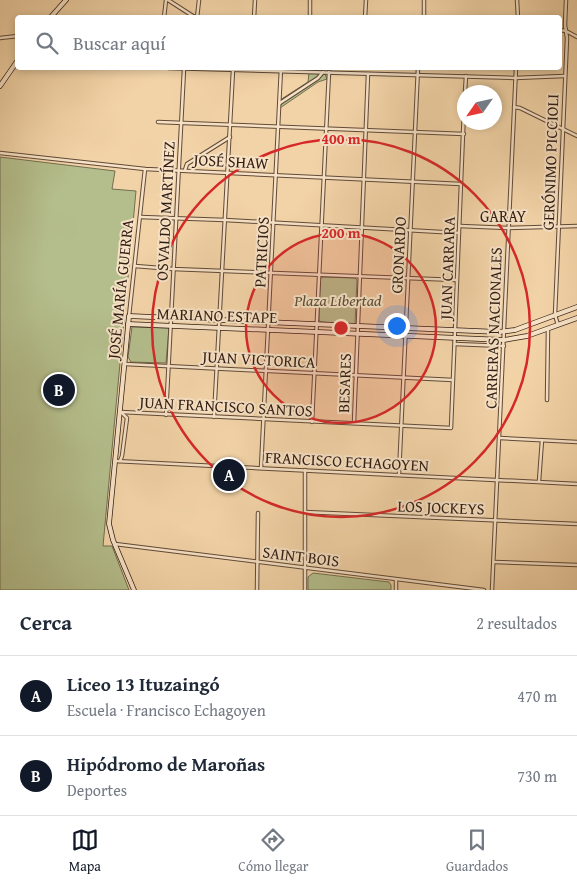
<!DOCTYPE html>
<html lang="es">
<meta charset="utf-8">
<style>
:root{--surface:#fff;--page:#f2f2f3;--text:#1f2937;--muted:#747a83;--line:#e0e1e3;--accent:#111827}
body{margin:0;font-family:"Gentium Book Plus",serif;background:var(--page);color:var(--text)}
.compass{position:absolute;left:457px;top:85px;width:45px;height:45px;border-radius:50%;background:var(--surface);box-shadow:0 2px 8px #0003;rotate:236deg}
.you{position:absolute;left:396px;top:325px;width:18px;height:18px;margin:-12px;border:4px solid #fff;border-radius:50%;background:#1a73e8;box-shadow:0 0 0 8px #1a73e833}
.badge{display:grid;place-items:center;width:32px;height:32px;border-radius:50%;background:var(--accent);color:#fff;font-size:16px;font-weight:700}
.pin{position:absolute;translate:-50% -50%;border:2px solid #fff;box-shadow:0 1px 5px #0006}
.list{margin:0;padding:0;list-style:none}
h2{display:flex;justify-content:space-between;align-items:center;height:65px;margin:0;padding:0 20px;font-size:21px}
h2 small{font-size:16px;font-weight:400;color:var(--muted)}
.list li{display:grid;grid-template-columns:32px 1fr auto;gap:15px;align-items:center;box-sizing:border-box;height:80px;padding:0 20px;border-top:1px solid var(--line)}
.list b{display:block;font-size:19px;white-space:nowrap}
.list p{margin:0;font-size:16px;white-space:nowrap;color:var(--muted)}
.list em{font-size:16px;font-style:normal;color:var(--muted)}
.icon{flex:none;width:28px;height:28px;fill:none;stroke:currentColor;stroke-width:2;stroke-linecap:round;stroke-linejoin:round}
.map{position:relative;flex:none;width:577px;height:590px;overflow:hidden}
.search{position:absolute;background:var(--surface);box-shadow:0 2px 8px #0003;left:15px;right:15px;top:15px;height:55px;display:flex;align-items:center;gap:12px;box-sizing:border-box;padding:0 18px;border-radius:5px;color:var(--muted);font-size:19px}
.sheet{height:225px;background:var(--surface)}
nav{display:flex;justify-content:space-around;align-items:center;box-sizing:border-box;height:70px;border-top:1px solid var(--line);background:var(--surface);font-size:14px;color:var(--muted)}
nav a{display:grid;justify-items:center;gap:2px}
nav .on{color:var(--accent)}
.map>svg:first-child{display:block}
.green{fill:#b4be8c;stroke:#726e50}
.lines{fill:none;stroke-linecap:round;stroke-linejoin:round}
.street-casing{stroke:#614a38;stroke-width:4.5}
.secondary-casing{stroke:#311d13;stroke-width:5.5}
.street{stroke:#f7e2c6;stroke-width:2.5}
.secondary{stroke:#f7e2c6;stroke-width:4}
.ring{fill:none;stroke:#d62828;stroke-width:2.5}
.labels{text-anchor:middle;stroke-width:4;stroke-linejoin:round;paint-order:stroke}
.street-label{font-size:16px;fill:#311d13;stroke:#f7e2c6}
.park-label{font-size:16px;font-style:italic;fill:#584d37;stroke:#f7e2c6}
.centre{fill:#d62828;stroke:#f7e2c6;stroke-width:2.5}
.ring-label{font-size:15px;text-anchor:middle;font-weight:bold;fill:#d62828;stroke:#f7e2c6;stroke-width:4;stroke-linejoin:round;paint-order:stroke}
</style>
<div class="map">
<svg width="577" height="590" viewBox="0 0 577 590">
<rect width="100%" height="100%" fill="#f2d3a7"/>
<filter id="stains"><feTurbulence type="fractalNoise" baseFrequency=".004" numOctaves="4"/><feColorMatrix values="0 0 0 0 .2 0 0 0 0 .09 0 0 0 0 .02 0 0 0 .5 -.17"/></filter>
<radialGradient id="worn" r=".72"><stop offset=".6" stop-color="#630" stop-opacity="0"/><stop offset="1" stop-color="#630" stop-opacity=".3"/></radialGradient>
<!-- green -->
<g class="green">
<polygon points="309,73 325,74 327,79 318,82 280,108 280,100 308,82"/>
<polygon points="0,157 115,171 112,189 136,191 103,546 112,546 129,590 0,590"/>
<polygon points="323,277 355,278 357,280 355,324 321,322 319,320 320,279"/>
<polygon points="132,327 169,328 166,363 131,362 128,357"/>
<polygon points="313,573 389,582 391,585 391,590 308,590 308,577"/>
</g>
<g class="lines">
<!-- street casing -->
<g class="street-casing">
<g id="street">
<polyline points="168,0 196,18"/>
<polyline points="517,0 518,18"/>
<polyline points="164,18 166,0"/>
<polyline points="197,18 199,0"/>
<polyline points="254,18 255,0"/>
<polyline points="310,18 310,0"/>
<polyline points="365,18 366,0"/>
<polyline points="424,18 424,0"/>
<polyline points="560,30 566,31 577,37"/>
<polyline points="0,38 18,36"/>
<polyline points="168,68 515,78 564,76"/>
<polyline points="465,92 466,76"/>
<polyline points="280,103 318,78 323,72"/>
<polyline points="514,107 520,108 577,136"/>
<polyline points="158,122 464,134"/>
<polyline points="0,153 145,169 461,184"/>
<polyline points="185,170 187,164 230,137"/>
<polyline points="140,217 225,220 459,233"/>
<polyline points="460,226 508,228 577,226"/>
<polyline points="135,266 173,269 457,280"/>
<polyline points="129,316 145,169"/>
<polyline points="558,325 555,315 567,38 565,25 566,0"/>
<polyline points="455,344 504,346"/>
<polyline points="125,364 453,380"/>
<polyline points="547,400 548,329"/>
<polyline points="121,412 451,428 464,109"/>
<polyline points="166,415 184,69"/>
<polyline points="214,417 233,70"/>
<polyline points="312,422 329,72"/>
<polyline points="354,423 368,74"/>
<polyline points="500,438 577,442"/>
<polyline points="115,461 577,484"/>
<polyline points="120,461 122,456 127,418 122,413"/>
<polyline points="261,468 281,68"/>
<polyline points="399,474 418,68"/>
<polyline points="539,481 542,440"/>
<polyline points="305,512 577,524"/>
<polyline points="115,544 484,590"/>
<polyline points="494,562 577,565"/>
<polyline points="257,590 258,513"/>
<polyline points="305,590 305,470"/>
<polyline points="396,590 396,580"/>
<polyline points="492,590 516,68"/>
</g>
</g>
<!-- secondary casing -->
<g class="secondary-casing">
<g id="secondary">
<polyline points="50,18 66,0"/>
<polyline points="0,86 18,60"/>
<polyline points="128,324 504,340 527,336 577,318"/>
<polyline points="134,590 113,540 109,524 129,316 499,332 515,330 577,307"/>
</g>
</g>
<!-- street -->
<use href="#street" class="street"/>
<!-- secondary -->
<use href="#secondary" class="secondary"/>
</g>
<!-- distance rings -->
<circle cx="341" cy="328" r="95" fill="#d62828" fill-opacity=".12"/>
<g class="ring">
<circle cx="341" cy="328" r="95"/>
<circle cx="341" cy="328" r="189"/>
</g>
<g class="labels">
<!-- street labels -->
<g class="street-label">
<text transform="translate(231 161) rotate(3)" y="6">JOSÉ SHAW</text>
<text transform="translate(550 162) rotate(-88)" y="6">GERÓNIMO PICCIOLI</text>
<text transform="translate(165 211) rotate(-87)" y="6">OSVALDO MARTÍNEZ</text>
<text x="503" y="222">GARAY</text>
<text transform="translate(261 252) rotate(-87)" y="6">PATRICIOS</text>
<text transform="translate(398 255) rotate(-87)" y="6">GRONARDO</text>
<text transform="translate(447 268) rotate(-88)" y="6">JUAN CARRARA</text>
<text transform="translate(120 289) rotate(-84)" y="6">JOSÉ MARÍA GUERRA</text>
<text transform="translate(217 315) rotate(2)" y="6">MARIANO ESTAPE</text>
<text transform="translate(493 328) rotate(-88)" y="6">CARRERAS NACIONALES</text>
<text transform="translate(259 359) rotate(3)" y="6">JUAN VICTORICA</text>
<text transform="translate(344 383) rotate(-88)" y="6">BESARES</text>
<text transform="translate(226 406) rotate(3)" y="6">JUAN FRANCISCO SANTOS</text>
<text transform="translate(347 461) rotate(3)" y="6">FRANCISCO ECHAGOYEN</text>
<text transform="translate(441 507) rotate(2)" y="6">LOS JOCKEYS</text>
<text transform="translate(301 556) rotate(7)" y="6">SAINT BOIS</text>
</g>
<!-- park labels -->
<g class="park-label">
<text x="338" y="306">Plaza Libertad</text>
</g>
</g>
<circle cx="341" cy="328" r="8" class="centre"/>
<g class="ring-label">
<text x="341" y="144">400 m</text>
<text x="341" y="238">200 m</text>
</g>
<rect width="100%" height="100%" filter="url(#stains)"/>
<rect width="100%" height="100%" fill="url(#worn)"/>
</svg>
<svg class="compass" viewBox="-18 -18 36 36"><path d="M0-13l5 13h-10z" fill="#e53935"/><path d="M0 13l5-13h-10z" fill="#747a83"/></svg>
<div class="you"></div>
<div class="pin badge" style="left:229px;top:475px">A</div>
<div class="pin badge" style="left:59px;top:390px">B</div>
<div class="search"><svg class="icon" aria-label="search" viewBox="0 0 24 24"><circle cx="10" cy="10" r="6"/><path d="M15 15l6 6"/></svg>Buscar aquí</div>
</div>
<section class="sheet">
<h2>Cerca<small>2 resultados</small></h2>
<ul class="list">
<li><span class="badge">A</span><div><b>Liceo 13 Ituzaingó</b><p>Escuela · Francisco Echagoyen</p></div><em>470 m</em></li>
<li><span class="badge">B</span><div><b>Hipódromo de Maroñas</b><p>Deportes</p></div><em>730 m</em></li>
</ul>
</section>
<nav>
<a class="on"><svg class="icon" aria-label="map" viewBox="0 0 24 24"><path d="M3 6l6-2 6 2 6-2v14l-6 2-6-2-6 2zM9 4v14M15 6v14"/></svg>Mapa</a>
<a><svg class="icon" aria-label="directions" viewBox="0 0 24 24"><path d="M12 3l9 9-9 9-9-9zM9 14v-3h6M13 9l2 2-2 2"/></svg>Cómo llegar</a>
<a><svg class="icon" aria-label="saved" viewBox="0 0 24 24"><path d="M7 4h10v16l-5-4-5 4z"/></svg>Guardados</a>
</nav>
